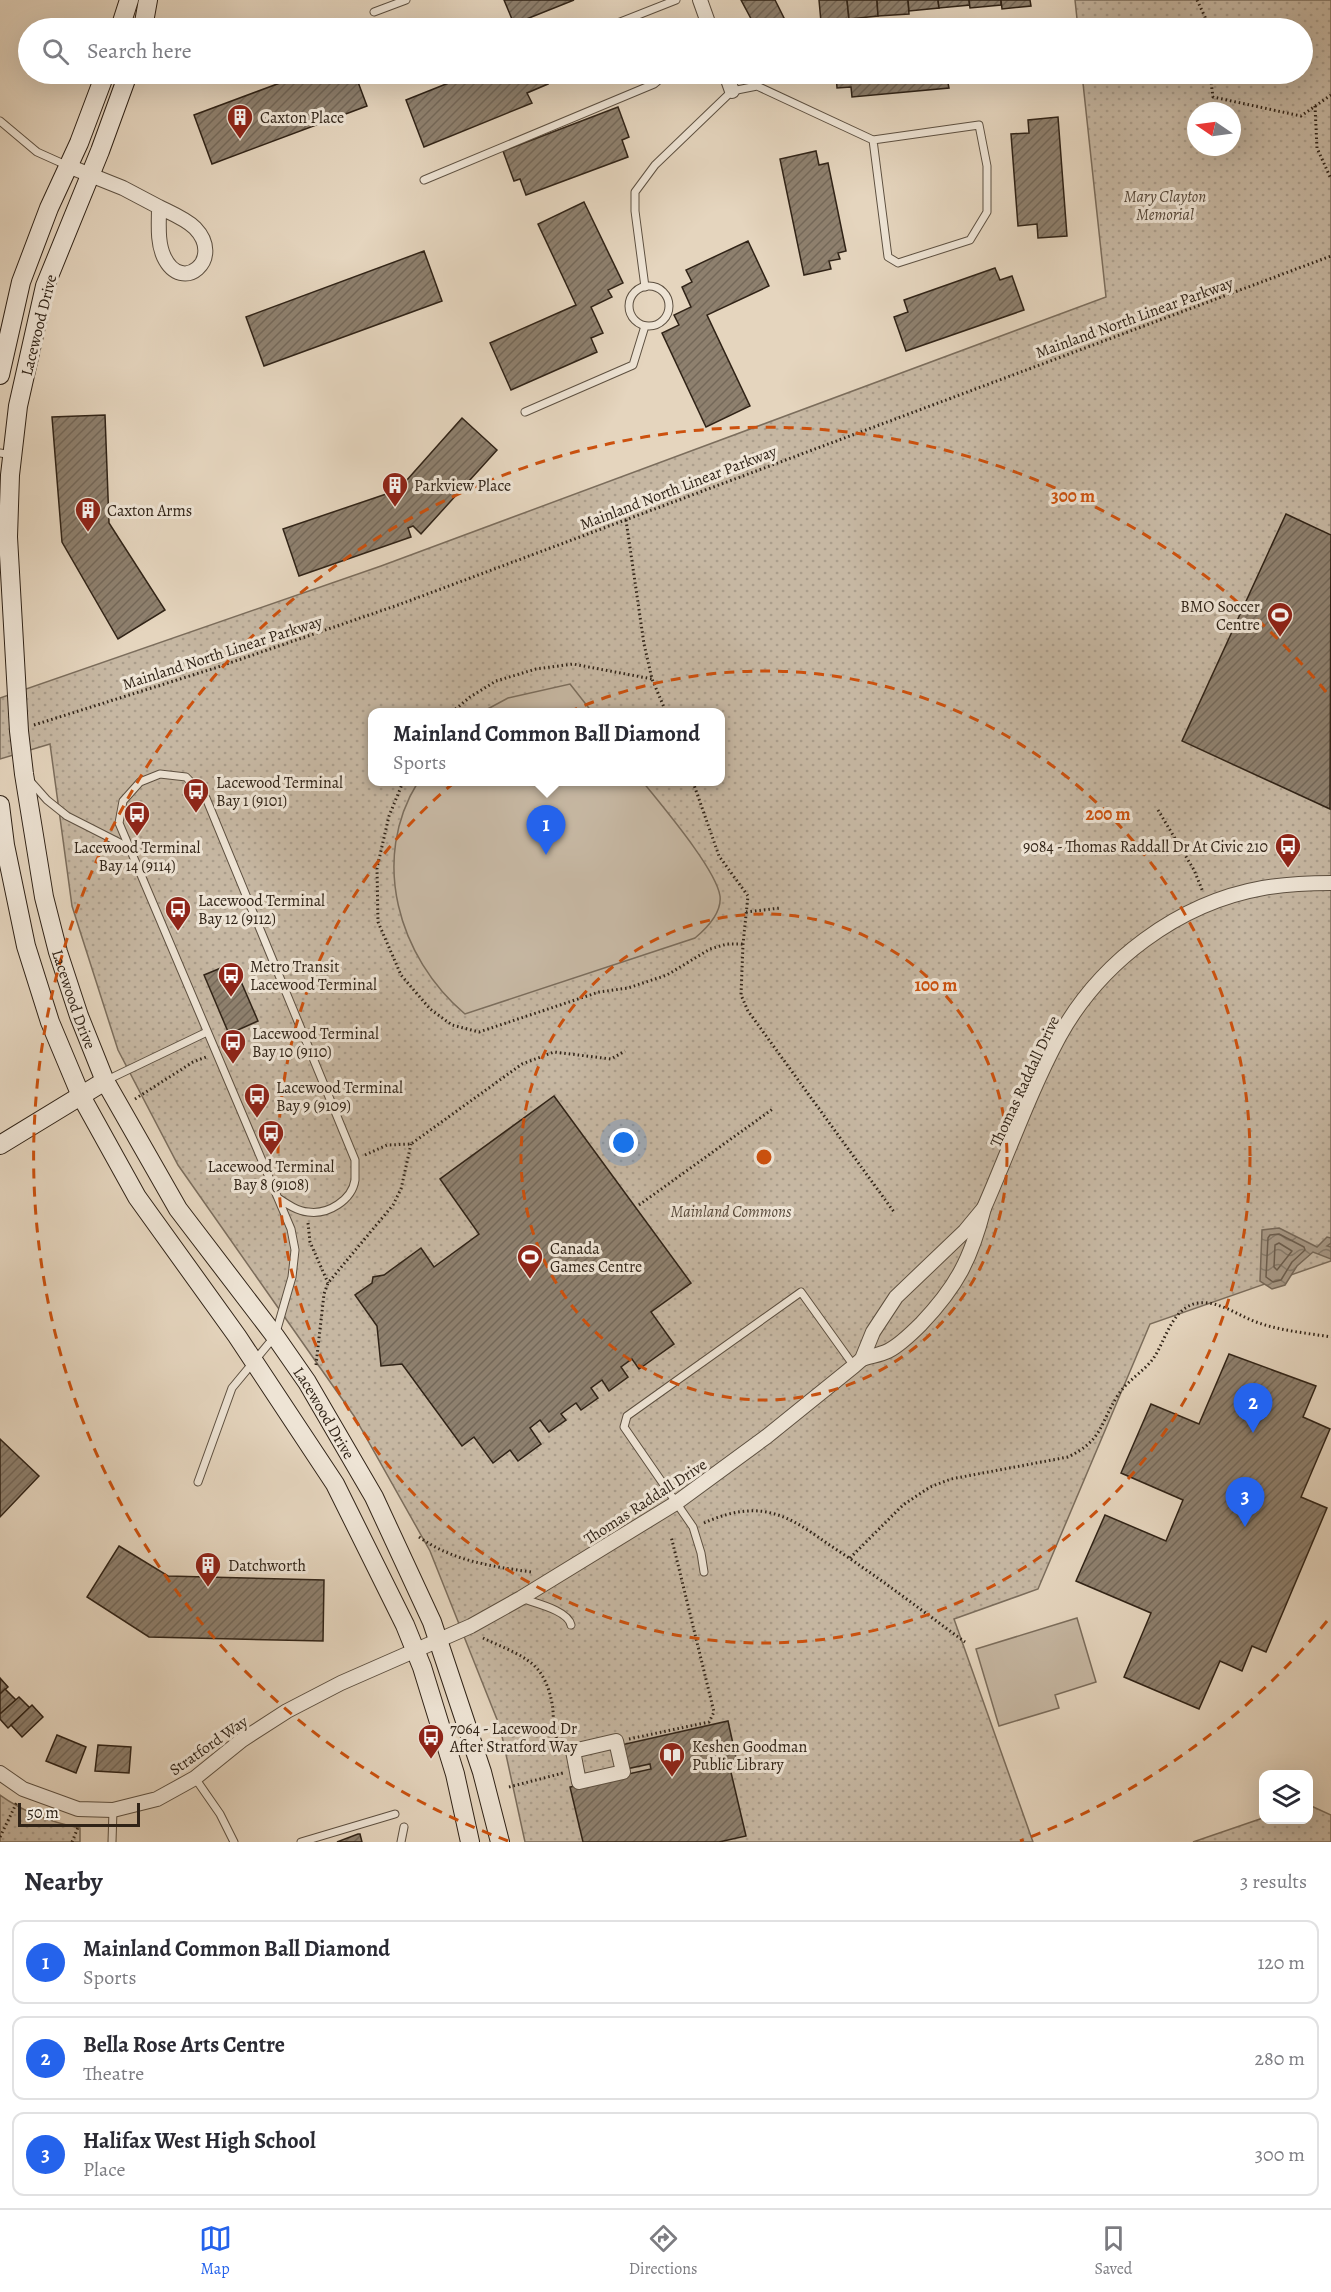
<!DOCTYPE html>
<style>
:root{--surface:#fff;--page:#f2f2f3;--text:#2b2b33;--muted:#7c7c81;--line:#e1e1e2;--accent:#2563eb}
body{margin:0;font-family:Alegreya,serif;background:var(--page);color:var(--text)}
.controls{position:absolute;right:18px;bottom:18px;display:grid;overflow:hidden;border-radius:12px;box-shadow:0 6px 24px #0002}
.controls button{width:54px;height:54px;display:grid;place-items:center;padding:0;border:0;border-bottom:2px solid var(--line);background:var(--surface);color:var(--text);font:30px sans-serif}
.compass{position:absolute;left:1187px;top:102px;width:54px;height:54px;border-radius:50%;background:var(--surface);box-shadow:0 6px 24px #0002;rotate:283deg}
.scale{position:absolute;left:18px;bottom:15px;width:122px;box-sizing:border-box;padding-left:6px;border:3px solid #302317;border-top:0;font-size:16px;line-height:21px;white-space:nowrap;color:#302317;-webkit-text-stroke:4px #eee4d5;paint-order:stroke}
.you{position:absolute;left:624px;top:1143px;width:21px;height:21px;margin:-15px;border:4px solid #fff;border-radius:50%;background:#1a73e8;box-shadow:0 0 0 9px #1a73e833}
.badge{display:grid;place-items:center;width:39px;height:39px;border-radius:50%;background:var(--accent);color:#fff;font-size:20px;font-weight:700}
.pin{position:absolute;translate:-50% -50px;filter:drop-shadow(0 2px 3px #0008)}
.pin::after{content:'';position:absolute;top:32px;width:21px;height:18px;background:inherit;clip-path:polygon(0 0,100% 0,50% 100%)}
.popup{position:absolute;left:368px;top:708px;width:357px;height:78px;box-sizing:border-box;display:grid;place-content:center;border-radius:12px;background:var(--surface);filter:drop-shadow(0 2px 4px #0005);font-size:20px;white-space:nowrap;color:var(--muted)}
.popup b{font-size:22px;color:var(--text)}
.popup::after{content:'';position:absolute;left:50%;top:100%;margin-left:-12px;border:12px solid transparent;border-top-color:var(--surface)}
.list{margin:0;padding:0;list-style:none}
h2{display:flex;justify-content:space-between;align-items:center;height:78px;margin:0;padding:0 24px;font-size:26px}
h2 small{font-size:20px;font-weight:400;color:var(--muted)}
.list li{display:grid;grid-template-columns:39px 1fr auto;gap:18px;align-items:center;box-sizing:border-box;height:84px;margin:0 12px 12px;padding:0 12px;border:2px solid var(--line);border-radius:12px}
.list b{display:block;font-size:22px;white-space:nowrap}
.list p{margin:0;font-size:20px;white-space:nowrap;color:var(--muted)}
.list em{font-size:20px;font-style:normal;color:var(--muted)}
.icon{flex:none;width:33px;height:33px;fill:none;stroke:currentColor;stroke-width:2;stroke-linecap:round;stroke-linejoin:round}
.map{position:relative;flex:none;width:1331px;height:1842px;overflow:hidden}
.search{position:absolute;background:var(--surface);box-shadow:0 6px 24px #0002;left:18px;right:18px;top:18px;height:66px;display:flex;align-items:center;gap:15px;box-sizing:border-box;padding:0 21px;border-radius:33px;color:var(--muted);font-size:22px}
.sheet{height:366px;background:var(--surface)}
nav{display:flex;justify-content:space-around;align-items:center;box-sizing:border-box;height:84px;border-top:2px solid var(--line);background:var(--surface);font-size:16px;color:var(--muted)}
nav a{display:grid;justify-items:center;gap:3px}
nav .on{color:var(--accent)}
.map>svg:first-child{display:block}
.park{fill:url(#park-dots);stroke:#7b6d5c;stroke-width:1.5;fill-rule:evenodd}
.garden{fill:#c6b7a2;stroke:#7b6d5c;stroke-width:1.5}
.water{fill:url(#water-waves);stroke:#776959;stroke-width:1.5}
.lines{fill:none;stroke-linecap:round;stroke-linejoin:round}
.shore{stroke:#6c5e4e;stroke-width:1.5}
.building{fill:url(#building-hatch);stroke:#302317;stroke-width:1.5}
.lane-casing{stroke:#5d5041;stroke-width:9}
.street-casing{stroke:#5d5041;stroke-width:16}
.secondary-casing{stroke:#302317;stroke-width:20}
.path{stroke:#302317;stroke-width:3;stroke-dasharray:1.5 3;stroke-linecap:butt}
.lane{stroke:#eee4d5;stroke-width:7}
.street{stroke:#eee4d5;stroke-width:14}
.secondary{stroke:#eee4d5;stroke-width:18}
.ring{fill:none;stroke:#cc510e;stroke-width:3;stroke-dasharray:10 8}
.labels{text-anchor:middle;stroke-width:6;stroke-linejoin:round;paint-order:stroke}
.poi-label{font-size:16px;fill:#302317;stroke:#eee4d5;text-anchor:start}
.park-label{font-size:16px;font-style:italic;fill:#56483a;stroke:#eee4d5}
.street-label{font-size:16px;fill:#302317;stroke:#eee4d5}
.centre{fill:#cc510e;stroke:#eee4d5;stroke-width:3}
.ring-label{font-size:18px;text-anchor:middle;font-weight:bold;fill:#cc510e;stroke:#eee4d5;stroke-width:6;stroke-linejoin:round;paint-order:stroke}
</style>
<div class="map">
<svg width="1331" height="1842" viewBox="0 0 1331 1842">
<defs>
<pattern id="park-dots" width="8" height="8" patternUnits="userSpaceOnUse" patternTransform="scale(1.5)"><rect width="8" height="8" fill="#c6b7a2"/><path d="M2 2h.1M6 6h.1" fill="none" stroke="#aa9d8b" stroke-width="1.8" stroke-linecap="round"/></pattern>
<pattern id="water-waves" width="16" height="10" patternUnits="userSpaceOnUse" patternTransform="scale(1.5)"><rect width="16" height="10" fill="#a79885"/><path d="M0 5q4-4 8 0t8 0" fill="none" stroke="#887c6c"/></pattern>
<pattern id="building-hatch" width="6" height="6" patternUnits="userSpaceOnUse" patternTransform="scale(1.5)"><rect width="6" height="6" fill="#8e806e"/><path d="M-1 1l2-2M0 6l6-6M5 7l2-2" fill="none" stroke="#746859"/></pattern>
</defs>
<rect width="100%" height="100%" fill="#e5d5be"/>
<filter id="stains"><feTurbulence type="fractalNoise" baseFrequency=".00333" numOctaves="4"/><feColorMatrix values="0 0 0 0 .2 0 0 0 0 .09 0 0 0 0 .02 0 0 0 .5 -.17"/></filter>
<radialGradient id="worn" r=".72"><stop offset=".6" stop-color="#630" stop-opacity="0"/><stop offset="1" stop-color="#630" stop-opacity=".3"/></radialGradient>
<!-- park -->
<g class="park">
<path d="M1075,0H1331V1261L1150,1324L1038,1589L954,1619L1033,1842H525L500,1727L430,1551L354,1416L178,1165L118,1050L72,906L50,744L0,759V698L381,566L1106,297L1082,74H1302V28H1078ZM1196,111H1232V147H1196ZM372,712H720V782H372Z"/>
<path d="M0,1795C25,1813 51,1822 80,1828V1842H0Z"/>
<polygon points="1309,1805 1331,1815 1331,1842 1193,1842 1263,1818 1264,1820 1308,1820"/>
</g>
<!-- garden -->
<g class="garden">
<polygon points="570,684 592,712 482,712 508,698"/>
<path d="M418,782H643C662,806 716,869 720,896C722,913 707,928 695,938L465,1014C398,957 370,859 418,782Z"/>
<polygon points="1077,1618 1096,1682 1055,1695 1059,1708 999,1726 976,1649"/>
</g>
<!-- water -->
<polygon class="water" points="1279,1228 1317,1247 1327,1237 1331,1238 1331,1243 1327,1246 1331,1247 1331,1259 1313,1252 1297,1266 1285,1285 1272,1289 1260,1281 1262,1230"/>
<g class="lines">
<!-- shore -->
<g class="shore">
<polygon points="1279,1234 1304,1247 1305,1250 1292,1262 1281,1280 1273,1282 1266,1277 1268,1238 1270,1235"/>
<polygon points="1279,1243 1292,1251 1277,1270 1274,1267 1275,1245"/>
</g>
</g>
<!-- building -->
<g class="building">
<polygon points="504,0 574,0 514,24"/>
<polygon points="741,0 775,0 786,22 773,28 756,28"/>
<polygon points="819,0 847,0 849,19 821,22"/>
<polygon points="847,0 877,0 878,16 849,19"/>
<polygon points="877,0 908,0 909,14 878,16"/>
<polygon points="908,0 938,0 939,8 909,11"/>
<polygon points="938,0 969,0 970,5 939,8"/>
<polygon points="969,0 1001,0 1001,5 970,8"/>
<polygon points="1001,0 1030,0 1031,6 1002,9"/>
<polygon points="304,74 355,74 367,106 212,164 194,115"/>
<polygon points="471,74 543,74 548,84 527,93 532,103 424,147 406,100"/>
<polygon points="836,74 960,74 960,77 947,78 949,88 852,97 851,87 837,88"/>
<polygon points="618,107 629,137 622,140 628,157 526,195 520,179 514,181 503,151"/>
<polygon points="1058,117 1067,236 1038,238 1037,224 1018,226 1011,134 1029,133 1028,120"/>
<polygon points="816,151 819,165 828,163 846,251 838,253 840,259 829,261 831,269 804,275 780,159"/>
<polygon points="584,202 623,283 608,290 612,297 591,307 603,333 591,338 597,352 511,390 490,343 576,305 538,224"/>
<polygon points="748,241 769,286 707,315 750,406 706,427 662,333 679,325 674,315 691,307 682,287 692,282 686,270"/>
<polygon points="424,251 442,301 264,366 246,317"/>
<polygon points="995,268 1000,280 1012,276 1024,310 906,351 894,317 908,312 904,300"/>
<polygon points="105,415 109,523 165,610 118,639 62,542 52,417"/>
<polygon points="462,418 497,450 421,534 413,526 408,528 411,537 299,576 283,529 398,490"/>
<polygon points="1286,514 1331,535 1330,809 1182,741"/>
<polygon points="233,963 258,1021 229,1034 204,975"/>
<polygon points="554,1096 691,1283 651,1312 674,1344 639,1369 632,1359 621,1367 628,1377 609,1391 602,1380 591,1388 598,1398 581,1410 576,1403 561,1414 566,1420 549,1432 540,1420 530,1428 541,1444 518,1461 510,1450 493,1463 474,1437 462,1446 402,1364 381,1366 377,1326 355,1295 372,1283 373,1277 384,1275 421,1248 434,1267 479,1234 440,1179"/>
<polygon points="1229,1354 1316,1386 1303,1417 1330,1429 1301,1497 1327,1508 1266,1652 1252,1646 1242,1671 1220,1661 1199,1709 1124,1677 1151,1613 1076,1581 1105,1515 1166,1541 1183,1500 1121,1473 1151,1404 1199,1424"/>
<polygon points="0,1439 39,1476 0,1517"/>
<polygon points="119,1546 168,1576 324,1580 323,1641 149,1637 87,1597"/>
<polygon points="0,1678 8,1687 0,1694"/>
<polygon points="5,1689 16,1700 0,1714 0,1694"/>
<polygon points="19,1697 30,1708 8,1728 0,1719 0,1714"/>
<polygon points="32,1705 43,1717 22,1737 11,1725"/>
<polygon points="728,1721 737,1762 729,1764 746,1836 719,1842 583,1842 570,1787 651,1769 650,1764 626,1769 621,1745"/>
<polygon points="57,1735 86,1747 76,1773 46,1761"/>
<polygon points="98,1745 131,1747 129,1773 95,1771"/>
<polygon points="358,1834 360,1834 362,1842 337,1842"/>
</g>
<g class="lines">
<!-- lane casing -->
<g class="lane-casing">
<g id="lane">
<polyline points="374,12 406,0"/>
<polyline points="605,28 676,0"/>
<polyline points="699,28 706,17"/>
<polyline points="0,121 37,152 66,165"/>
<polyline points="424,180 654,84 666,74"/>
<circle cx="649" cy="306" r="20"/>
<polyline points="645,287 635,211 635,192 655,165 732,91 757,86 873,140 979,125 987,166 987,212 970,240 898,263 888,257 873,140"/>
<polyline points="525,412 633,365 645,326"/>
<polyline points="0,453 12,455"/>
<polyline points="31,782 47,800 67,816 130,848"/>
<polyline points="107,1080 207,1032"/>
<path d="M198,1482L232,1388L275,1336L292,1277L295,1250L291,1229L119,823L123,801L140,782L160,774L186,777L206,798L355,1160C355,1166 355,1173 355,1180C352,1200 328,1215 308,1212C297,1211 287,1204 278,1198"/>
<polyline points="704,1572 701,1553 693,1527 624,1427 627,1416 801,1292 854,1366"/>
<path d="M521,1598C534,1603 568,1610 571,1625"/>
<polyline points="195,1778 220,1814 234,1842"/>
<polyline points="112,1842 113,1810"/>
<polyline points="301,1842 395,1814"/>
<polyline points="401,1842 404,1827"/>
</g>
</g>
<!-- street casing -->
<g class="street-casing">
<g id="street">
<polyline points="700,0 710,28"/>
<polyline points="726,74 732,91"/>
<path d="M68,166L123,188L159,207C159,224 157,242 164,257C182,295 225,259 195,228C186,219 171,213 159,207"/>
<path d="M862,1359C870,1356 880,1355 888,1351C900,1345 912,1333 921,1324C957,1286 971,1259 984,1208C1009,1151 1030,1091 1059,1037C1100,962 1178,903 1263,888C1286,884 1308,883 1331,883"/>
<polygon points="616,1741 623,1772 579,1782 573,1751"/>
<polyline points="0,1773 23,1789 78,1809 113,1810 157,1799 195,1778 242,1740 287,1711 341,1683 471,1626 521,1598 676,1503 766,1437 854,1366 862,1359 873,1332 896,1297 965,1231 984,1208"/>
</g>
</g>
<!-- secondary casing -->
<g class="secondary-casing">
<g id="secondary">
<polyline points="120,28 129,0"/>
<polyline points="143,28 148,0"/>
<path id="s1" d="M128,74L100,151L45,286L18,406L10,475L8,537L19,731L24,774L44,897L58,952L79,1016L105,1081L178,1209L275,1336L307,1382L374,1497L432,1622L482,1772L500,1842"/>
<polyline points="0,375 21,282 49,208 79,143 105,74"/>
<polyline points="0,805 5,845 26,946 50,1022 81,1096 137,1197 237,1336 335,1484 405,1625 422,1667 455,1774 470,1842"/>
<polyline points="0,1145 105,1081"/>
</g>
</g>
<!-- path -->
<g class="path">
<polyline points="1197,0 1205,17 1206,28"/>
<polyline points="1210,74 1213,97 1301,116 1331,95"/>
<polyline points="1315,106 1317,148 1331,179"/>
<polyline points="626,520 644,644 652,679 666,712"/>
<polyline points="452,712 470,697 496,681 536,669 573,664 652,679"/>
<polyline points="34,725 215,668 398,605 1331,256"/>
<polyline points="403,782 389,816 377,868 378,922 401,975 430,1009 452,1025 479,1032 599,992 628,988 667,975 710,949 727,944 743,944"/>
<polyline points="693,782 719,856 748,896 743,944 741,995 748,1011 894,1212"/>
<polyline points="1158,810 1194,870 1203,892"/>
<polyline points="746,912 780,908"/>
<polyline points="226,1049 234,1046"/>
<polyline points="135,1099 193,1062 206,1057"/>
<polyline points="365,1155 387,1145 411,1144 522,1064 554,1052 611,1059 625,1051"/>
<polyline points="639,1205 774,1108"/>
<polyline points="308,1223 310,1242 328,1283"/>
<polyline points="316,1365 324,1294 328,1283 393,1205 401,1189 411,1144"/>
<path d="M704,1523C724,1514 748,1507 771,1513C793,1518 812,1533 831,1546C877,1576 921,1610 965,1642"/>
<path d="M419,1537C453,1561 490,1566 531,1572"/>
<path d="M850,1558L903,1505L930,1487L951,1479L1068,1457C1103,1440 1099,1425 1118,1395C1127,1381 1143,1372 1153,1359C1166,1340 1172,1307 1198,1303C1219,1300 1240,1317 1259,1323C1282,1331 1307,1333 1331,1337"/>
<path d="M483,1638C501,1647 527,1655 539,1671C547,1681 552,1698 553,1711C554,1724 551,1736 562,1745"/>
<polyline points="629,1739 709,1722 714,1712 671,1536"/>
<polyline points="509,1787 563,1773"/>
<polyline points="0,1837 17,1802"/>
<polyline points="72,1842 79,1825"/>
</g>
<!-- lane -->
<use href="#lane" class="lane"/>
<!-- street -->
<use href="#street" class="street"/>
<!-- secondary -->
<use href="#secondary" class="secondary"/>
</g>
<!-- distance rings -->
<g class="ring">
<circle cx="764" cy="1157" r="243"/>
<circle cx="764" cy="1157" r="486"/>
<path d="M1327 1621A730 730 0 0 1 1020 1841M508 1841A730 730 0 1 1 1327 693"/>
</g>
<!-- icons -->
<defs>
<g id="building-pin" transform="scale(1.35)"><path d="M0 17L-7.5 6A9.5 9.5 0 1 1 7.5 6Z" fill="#8f2418" stroke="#eee4d5"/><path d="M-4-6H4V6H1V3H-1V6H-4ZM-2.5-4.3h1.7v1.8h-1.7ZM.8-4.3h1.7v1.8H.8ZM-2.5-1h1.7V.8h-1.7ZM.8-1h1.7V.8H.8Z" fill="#fff"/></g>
<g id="stadium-pin" transform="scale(1.35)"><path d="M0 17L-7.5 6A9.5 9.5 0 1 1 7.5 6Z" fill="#8f2418" stroke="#eee4d5"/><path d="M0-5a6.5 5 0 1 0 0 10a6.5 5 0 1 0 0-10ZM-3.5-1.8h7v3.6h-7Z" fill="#fff"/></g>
<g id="bus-pin" transform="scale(1.35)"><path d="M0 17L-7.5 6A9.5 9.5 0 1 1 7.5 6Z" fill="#8f2418" stroke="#eee4d5"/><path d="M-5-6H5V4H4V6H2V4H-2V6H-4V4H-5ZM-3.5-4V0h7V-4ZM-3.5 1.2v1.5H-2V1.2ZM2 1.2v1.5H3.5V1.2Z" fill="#fff"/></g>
<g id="library-pin" transform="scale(1.35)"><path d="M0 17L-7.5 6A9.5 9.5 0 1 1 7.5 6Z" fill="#8f2418" stroke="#eee4d5"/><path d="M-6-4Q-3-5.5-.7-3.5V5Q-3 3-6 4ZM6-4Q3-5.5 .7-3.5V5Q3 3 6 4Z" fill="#fff"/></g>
</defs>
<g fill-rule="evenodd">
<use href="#building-pin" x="240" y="117"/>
<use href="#building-pin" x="395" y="485"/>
<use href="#building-pin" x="88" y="510"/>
<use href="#stadium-pin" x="1280" y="615"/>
<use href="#bus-pin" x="196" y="791"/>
<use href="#bus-pin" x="137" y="814"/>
<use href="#bus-pin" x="1288" y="846"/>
<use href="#bus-pin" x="178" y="909"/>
<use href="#bus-pin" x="231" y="975"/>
<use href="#bus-pin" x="233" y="1042"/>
<use href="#bus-pin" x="257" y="1096"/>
<use href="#bus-pin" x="271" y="1133"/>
<use href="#stadium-pin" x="530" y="1257"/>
<use href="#building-pin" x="208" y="1565"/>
<use href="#bus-pin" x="431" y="1737"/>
<use href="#library-pin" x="672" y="1755"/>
</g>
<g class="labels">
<!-- poi labels -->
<g class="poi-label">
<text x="260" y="123">Caxton Place</text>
<text x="414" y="491">Parkview Place</text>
<text x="107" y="516">Caxton Arms</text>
<text x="1260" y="612" text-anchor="end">BMO Soccer<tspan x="1260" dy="18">Centre</tspan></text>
<text x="216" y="788">Lacewood Terminal<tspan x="216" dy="18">Bay 1 (9101)</tspan></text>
<text x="1268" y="852" text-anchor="end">9084 - Thomas Raddall Dr At Civic 210</text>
<text x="137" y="853" text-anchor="middle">Lacewood Terminal<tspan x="137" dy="18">Bay 14 (9114)</tspan></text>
<text x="198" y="906">Lacewood Terminal<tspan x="198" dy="18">Bay 12 (9112)</tspan></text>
<text x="250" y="972">Metro Transit<tspan x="250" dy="18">Lacewood Terminal</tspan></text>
<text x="252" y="1039">Lacewood Terminal<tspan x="252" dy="18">Bay 10 (9110)</tspan></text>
<text x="276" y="1093">Lacewood Terminal<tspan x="276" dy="18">Bay 9 (9109)</tspan></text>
<text x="271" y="1172" text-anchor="middle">Lacewood Terminal<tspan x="271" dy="18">Bay 8 (9108)</tspan></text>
<text x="550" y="1254">Canada<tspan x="550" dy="18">Games Centre</tspan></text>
<text x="228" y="1571">Datchworth</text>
<text x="450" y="1734">7064 - Lacewood Dr<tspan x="450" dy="18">After Stratford Way</tspan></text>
<text x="692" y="1752">Keshen Goodman<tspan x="692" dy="18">Public Library</tspan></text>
</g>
<!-- park labels -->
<g class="park-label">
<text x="1165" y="202">Mary Clayton<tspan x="1165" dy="18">Memorial</tspan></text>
<text x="731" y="1217">Mainland Commons</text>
</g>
<!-- street labels -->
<g class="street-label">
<text transform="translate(1134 317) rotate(-20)" y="6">Mainland North Linear Parkway</text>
<text transform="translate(38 325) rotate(-76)" y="6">Lacewood Drive</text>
<text transform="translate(678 487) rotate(-21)" y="6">Mainland North Linear Parkway</text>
<text transform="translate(222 652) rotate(-18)" y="6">Mainland North Linear Parkway</text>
<text dy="6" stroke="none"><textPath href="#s1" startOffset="951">Lacewood Drive</textPath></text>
<text transform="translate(1024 1081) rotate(-65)" y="6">Thomas Raddall Drive</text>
<text dy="6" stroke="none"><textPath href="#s1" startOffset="1437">Lacewood Drive</textPath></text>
<text transform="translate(645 1501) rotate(-33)" y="6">Thomas Raddall Drive</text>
<text transform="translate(208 1745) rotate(-35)" y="6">Stratford Way</text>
</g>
</g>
<circle cx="764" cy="1157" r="9" class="centre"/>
<g class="ring-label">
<text x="1073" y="502">300 m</text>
<text x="1108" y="820">200 m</text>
<text x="936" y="991">100 m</text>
</g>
<rect width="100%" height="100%" filter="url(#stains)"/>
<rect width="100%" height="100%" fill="url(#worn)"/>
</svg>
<div class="controls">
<button><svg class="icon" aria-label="layers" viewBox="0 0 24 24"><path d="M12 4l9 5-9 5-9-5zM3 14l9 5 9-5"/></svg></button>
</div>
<svg class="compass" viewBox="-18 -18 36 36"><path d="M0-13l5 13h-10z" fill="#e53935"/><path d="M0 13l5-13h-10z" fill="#7c7c81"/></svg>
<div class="scale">50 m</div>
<div class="you"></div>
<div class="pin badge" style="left:546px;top:855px">1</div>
<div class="popup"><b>Mainland Common Ball Diamond</b>Sports</div>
<div class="pin badge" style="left:1253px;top:1433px">2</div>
<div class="pin badge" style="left:1245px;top:1527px">3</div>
<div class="search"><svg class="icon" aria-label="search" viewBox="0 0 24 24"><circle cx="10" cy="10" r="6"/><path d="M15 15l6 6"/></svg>Search here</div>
</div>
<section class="sheet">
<h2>Nearby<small>3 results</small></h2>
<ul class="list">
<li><span class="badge">1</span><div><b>Mainland Common Ball Diamond</b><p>Sports</p></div><em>120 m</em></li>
<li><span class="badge">2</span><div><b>Bella Rose Arts Centre</b><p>Theatre</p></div><em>280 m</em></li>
<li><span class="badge">3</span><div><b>Halifax West High School</b><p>Place</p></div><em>300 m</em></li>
</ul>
</section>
<nav>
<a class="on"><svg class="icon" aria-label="map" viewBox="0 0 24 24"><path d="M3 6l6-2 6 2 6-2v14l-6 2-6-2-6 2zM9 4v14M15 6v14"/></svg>Map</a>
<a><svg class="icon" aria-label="directions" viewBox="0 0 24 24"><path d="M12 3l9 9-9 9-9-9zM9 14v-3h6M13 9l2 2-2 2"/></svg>Directions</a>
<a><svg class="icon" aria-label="saved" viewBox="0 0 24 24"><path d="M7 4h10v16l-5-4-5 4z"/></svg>Saved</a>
</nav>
